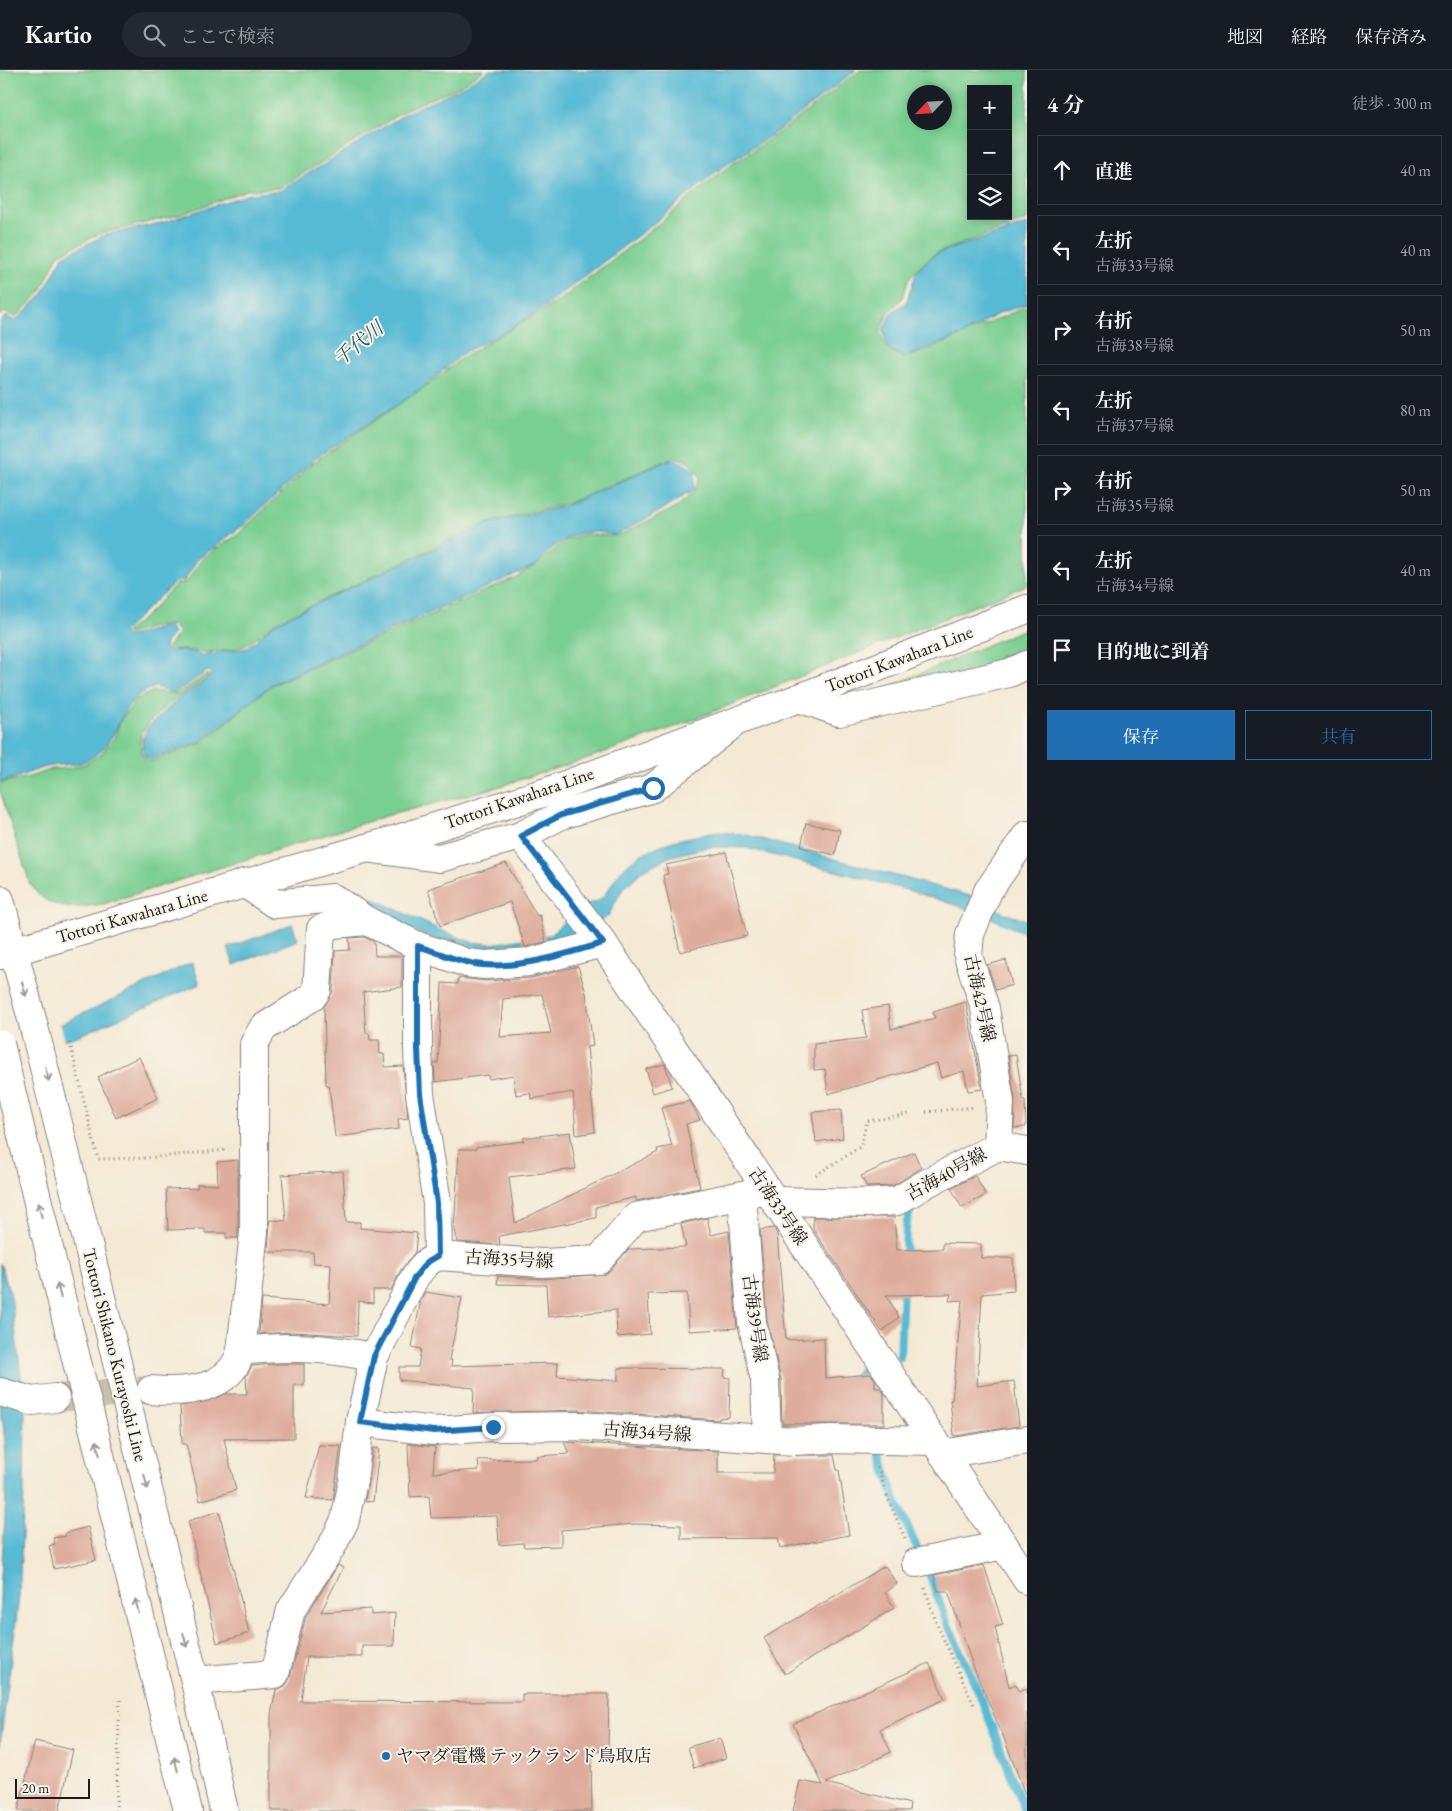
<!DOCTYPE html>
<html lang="ja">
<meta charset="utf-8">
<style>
:root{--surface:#171b24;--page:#242831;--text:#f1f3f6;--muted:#9ea1a6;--line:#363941;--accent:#1f6fb2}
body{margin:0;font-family:"EB Garamond","Noto Serif JP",serif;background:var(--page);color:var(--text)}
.controls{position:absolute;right:15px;top:15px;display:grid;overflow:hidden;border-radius:0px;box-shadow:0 2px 8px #0003}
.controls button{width:45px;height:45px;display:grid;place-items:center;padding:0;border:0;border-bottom:1px solid var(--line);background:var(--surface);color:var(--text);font:25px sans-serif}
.compass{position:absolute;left:907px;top:15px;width:45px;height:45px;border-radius:50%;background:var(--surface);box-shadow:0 2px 8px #0003;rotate:245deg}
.scale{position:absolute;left:15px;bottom:12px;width:75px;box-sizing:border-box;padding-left:5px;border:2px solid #1c1c1c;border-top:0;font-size:14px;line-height:18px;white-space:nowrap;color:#1c1c1c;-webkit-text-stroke:4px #f7f3e8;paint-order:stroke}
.stop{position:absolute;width:15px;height:15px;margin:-11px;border:4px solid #1f6fb2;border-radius:50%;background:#fff}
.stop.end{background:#1f6fb2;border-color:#fff;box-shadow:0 1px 5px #0008}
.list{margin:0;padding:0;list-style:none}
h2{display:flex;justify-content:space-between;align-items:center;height:65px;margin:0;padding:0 20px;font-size:21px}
h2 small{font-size:16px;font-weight:400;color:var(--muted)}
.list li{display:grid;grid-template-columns:32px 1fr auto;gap:15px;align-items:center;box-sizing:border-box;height:70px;margin:0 10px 10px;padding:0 10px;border:1px solid var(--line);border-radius:0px}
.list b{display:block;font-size:19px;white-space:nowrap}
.list p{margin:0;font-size:16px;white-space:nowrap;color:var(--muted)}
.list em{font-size:16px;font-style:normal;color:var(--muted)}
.actions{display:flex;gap:10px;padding:15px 20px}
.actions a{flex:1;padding:11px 0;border:1px solid var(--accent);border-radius:0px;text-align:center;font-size:18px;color:var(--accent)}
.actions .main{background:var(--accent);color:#fff}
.icon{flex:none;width:28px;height:28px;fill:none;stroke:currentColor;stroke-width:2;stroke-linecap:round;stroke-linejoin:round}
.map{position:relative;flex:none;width:1027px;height:1741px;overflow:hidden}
header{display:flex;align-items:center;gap:30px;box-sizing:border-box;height:70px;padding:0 25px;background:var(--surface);border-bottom:1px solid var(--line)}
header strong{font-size:24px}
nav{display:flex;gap:28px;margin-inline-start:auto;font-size:18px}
.search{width:350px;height:45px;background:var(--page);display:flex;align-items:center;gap:12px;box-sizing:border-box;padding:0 18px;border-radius:28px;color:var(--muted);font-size:19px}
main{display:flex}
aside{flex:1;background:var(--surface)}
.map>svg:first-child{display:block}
.green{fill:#79ce91;stroke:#4a7556;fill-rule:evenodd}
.water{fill:#56bad4;stroke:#396b78}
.pier{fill:#f4e9d4}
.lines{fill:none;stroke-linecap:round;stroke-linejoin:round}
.stream{stroke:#56bad4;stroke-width:8}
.building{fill:#deac9c;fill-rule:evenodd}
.minor-tunnel{stroke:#c9c0af;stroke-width:28;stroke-dasharray:28 14;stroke-linecap:butt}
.minor-casing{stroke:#888278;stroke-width:30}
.tertiary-casing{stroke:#888278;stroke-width:30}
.primary-casing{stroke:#888278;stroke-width:30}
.path{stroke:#888278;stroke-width:3;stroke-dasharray:1 4;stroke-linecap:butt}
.minor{stroke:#fff;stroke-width:28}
.tertiary{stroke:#fff;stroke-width:28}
.primary{stroke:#fff;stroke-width:28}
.primary-bridge-casing{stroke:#888278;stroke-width:30;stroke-linecap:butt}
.primary-bridge{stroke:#fff;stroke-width:28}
.oneway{stroke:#999}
.route{stroke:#1f6fb2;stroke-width:6}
.poi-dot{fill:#1f6fb2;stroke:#f7f3e8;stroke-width:2}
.labels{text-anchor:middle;stroke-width:4;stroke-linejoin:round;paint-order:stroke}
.street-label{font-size:18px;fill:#1c1c1c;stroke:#f7f3e8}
.poi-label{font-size:18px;fill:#1c1c1c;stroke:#f7f3e8;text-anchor:start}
.water-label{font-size:19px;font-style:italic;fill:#335b66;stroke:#f7f3e8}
</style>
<header>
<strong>Kartio</strong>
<div class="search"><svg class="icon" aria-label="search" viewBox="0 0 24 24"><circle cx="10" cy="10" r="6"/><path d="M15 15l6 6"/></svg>ここで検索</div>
<nav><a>地図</a><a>経路</a><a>保存済み</a></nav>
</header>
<main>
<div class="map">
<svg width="1027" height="1741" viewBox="0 0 1027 1741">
<rect width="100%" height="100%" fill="#f7f3e8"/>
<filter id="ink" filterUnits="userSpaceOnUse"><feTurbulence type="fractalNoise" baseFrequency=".02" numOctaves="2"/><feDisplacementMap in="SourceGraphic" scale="10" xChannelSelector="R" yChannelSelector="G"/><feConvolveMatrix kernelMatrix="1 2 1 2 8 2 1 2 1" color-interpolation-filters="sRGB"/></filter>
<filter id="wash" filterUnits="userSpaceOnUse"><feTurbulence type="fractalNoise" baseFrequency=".0096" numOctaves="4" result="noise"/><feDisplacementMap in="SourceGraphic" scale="20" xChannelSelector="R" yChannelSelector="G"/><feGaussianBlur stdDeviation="1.12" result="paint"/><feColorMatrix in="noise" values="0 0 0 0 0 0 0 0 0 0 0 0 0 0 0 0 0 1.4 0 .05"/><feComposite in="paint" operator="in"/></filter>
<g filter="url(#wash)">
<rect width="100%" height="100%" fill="#f4e9d4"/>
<!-- green -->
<g class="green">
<polygon points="0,0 484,0 458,17 409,38 280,118 247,120 179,145 99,164 58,185 40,223 16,247 4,242 0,246"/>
<path d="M860,0H1027V150L934,184L909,208L903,228L888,243L880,262L887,279L903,288L930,279L1027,236V515L683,654L592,687L494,718L386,746L103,834C71,839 50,842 30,814L0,721V713L29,707L52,699L69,698L85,694L100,685L114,668L121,649L137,629L152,621L176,624L208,604L207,608C189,619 142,648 140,671C140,675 142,681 142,686L152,691L202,673L272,615L516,507L538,494L565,470L584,464L617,466L677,437L695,421L700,407L692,395L684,390L674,387L569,433L488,453L467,462L276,552L247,575L230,580L205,582L172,579L168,577L179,562L172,555L152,557L128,564L126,562L147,545L176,514L187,512L198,494L211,482L237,465L314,392L433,311L463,287L558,231L647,163L721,102L780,62ZM971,19H1008V146H971ZM944,22V52H914V22Z"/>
<polygon points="1027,558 1027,591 839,638"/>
</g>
<!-- water -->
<g class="water">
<path d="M490,0H856L778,61L719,100L648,158L547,235L510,259L465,282L421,319L316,388L244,455L197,490L185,510L176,511L123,562L128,566C143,564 155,557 170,557L174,564L167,571L165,578L171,581L184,580L204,585L247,578L277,552L488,454L565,436L671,389L683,393L695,401L694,420L661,441L615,465C577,456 561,467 536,495L272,614L201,672L152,689L144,685L142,670L148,657L180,627L208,609L211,602L208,601L174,623L155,617C117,629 123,665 96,685C78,698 70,693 52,696C34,699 18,709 0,712V252L6,246L15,251L42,225L63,186L105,165L165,152L248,124L280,121L408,42L460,18Z"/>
<polygon points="1027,154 1027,234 1000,243 962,265 904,287 888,279 883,261 891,243 906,232 917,201 935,184"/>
<path d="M719,762L743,764L978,828C993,839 1009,846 1027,850V863C1007,857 990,846 971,840C897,815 820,798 746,778L708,777L669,787L643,800L622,820L608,846L576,868L486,890L368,842L372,828L440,860L471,872L491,874L550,865L566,850L590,833H595C608,825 612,811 622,800C646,774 685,767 719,762Z"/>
<polygon points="292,854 298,870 234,895 228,878"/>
<polygon points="192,892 200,914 75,967 0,986 59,955"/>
<path d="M0,1193L11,1226L25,1338L24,1423L19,1527L0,1676C0,1628 0,1579 0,1530C2,1466 13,1400 0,1336Z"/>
</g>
<!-- pier -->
<polygon class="pier" points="60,952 65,972 0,989 0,968"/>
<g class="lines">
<!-- stream -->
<g class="stream">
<path d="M905,1189C906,1172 903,1144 917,1131"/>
<polyline points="900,1287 903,1216"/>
<polyline points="859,1315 858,1305 866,1294"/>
<polyline points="879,1379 894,1427 918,1480"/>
<polyline points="930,1506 945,1548 976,1616 1025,1741"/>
</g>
</g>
<g id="blocks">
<!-- building -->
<g class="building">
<polygon points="806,753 840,760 835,785 801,777"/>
<polygon points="726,782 747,866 680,882 663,805 668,804 666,795"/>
<polygon points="506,793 537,846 540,845 546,872 525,877 510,832 440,856 428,819"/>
<polygon points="364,867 374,872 375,886 402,886 402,917 363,922 366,963 369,963 370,970 379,970 380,984 384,984 385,997 403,996 408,1048 398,1049 399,1059 335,1067 329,1015 326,1015 324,937 333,921 335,881 350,880 349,868"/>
<polygon points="1006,890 1012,915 996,920 987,895"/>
<path d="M578,896L586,923L593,976L587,977L595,1062L576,1065L573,1022L531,1029L530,1023L516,1025L513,1005L489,1009L488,1005L435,1012L434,993H438L442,913L458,914V908L486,911L531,908ZM542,924L551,963L500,967L503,929Z"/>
<polygon points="966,932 982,1019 968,1021 964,1001 941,1008 937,993 828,1024 825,999 814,1000 814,974 866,968 862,940 888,936 891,959 935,948 933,942"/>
<polygon points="1016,985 1023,1030 1025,1030 1026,1057 1014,1058 1015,1030 1008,986"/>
<polygon points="139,987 158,1028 116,1048 98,1007"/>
<polygon points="665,994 672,1017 653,1023 646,999"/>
<polygon points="690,1031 700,1050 686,1054 700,1118 636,1131 636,1127 596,1137 596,1148 499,1166 500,1175 457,1172 454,1160 459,1079 476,1079 476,1077 524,1071 523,1068 570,1062 576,1099 509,1107 515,1153 658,1082 657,1079 672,1076 661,1038"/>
<polygon points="841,1040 843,1068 816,1072 812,1042"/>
<polygon points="914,1082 921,1098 892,1116 867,1117 861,1106"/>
<polygon points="238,1090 238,1168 226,1168 226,1163 205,1163 205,1159 168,1160 166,1119 197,1118 197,1114 218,1115 217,1092"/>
<polygon points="343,1101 346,1152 360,1152 360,1158 417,1163 415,1182 401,1200 391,1220 373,1220 373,1233 358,1231 357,1266 293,1262 259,1264 262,1229 329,1234 331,1194 314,1193 313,1182 268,1182 270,1150 286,1151 282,1105"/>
<polygon points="975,1106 986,1125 962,1138 951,1118"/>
<polygon points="813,1147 894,1147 897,1180 943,1179 943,1173 981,1174 981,1188 1013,1188 1014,1221 982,1224 977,1316 1014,1311 1019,1356 954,1366 950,1330 952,1330 962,1230 949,1231 951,1224 886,1225 899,1247 882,1262 813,1159"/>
<polygon points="707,1148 711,1165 729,1161 737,1258 689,1261 687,1223 648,1224 650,1264 617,1267 616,1240 548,1247 546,1215 497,1214 498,1206 543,1209 606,1204 629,1179 686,1177 681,1154"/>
<polygon points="774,1158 777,1163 786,1270 824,1268 825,1308 871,1304 875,1310 875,1318 880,1318 884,1323 884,1354 782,1354 781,1309 767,1250 760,1160"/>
<polygon points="425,1222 462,1228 449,1290 452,1290 451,1296 558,1293 557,1306 618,1311 618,1298 725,1299 724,1307 730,1308 729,1347 719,1348 719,1350 579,1340 473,1343 474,1318 399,1310 399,1297 418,1297 421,1279 412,1277 421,1229"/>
<polygon points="277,1294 304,1294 304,1315 294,1315 294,1368 224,1369 236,1420 200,1431 186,1374 182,1374 180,1336 208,1331 226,1324 247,1324 246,1306 252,1296"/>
<polygon points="564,1372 718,1381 718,1403 773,1403 774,1385 834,1385 837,1400 839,1400 849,1465 780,1478 778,1468 681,1469 681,1455 635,1454 561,1460 561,1476 524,1477 523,1473 499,1475 497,1446 431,1448 429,1426 410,1427 408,1374 435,1377 433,1403 479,1400 478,1390 536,1389 537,1386 569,1384"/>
<polygon points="319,1375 341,1376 333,1430 306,1428"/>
<polygon points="373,1378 379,1379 373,1432 365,1431"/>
<polygon points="219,1441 249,1563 217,1573 188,1451"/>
<polygon points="88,1457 96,1490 54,1499 49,1476 55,1474 53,1468 66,1466 65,1463"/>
<polygon points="338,1495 343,1498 321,1542 371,1539 371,1545 395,1543 394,1576 362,1576 362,1587 307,1587 301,1631 522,1632 522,1624 609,1624 608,1681 591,1681 592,1741 271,1741 271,1644 276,1620 285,1616 290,1608 306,1546"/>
<polygon points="984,1495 1003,1555 995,1557 1009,1617 1016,1614 1019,1621 1027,1618 1027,1724 1025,1724 1004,1668 973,1596 948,1521 938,1521 934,1505"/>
<polygon points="885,1496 897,1514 885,1522 894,1538 785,1604 764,1568"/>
<polygon points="929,1593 945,1629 880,1659 891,1682 826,1713 910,1734 909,1741 793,1741 800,1711 823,1715 793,1654"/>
<polygon points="720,1668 726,1688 694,1698 688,1677"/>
<polygon points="35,1671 73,1680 59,1741 18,1741"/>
</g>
</g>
</g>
<g filter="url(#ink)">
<use href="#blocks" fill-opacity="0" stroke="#888278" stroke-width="1"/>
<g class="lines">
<!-- minor-tunnel -->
<polyline class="minor-tunnel" points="55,1328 148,1320"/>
<!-- minor casing -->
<g class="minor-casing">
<g id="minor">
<polyline points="799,628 839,642 1009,603 1027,595"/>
<polyline points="365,778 439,788 521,766 561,745 653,718 733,654"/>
<polyline points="244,813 275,834 333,828 367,851 418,876 467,893 485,895 530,892 603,873"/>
<polyline points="418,876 418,979 420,1024 437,1133 438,1186"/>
<polyline points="998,1076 1000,1032 985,938 968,886 970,864 988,821 1027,765"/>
<polyline points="742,1126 752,1252 765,1310 767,1369"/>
<polyline points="775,1131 869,1133 897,1131 927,1113 998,1076 1027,1081"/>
<polyline points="241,1281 254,1162 254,974 263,958 312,927 317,920 321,859 334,854 367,851"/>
<path d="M151,1320C185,1323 231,1320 241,1281C292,1275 324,1278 374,1287"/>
<polyline points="0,1322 32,1331 55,1328"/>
<polyline points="360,1352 434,1361 493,1357 579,1356 795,1371 830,1369 935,1371"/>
<polyline points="943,1384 1027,1370"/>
<polyline points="916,1493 1004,1475"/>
<polyline points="195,1611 275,1604 291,1540 332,1476 345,1450 353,1411 360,1352 374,1287 415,1207 426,1193 438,1186 542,1193 599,1190 636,1147 767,1120"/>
</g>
</g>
<!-- tertiary casing -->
<g class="tertiary-casing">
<polyline id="tertiary" points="521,766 603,873 1027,1510"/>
</g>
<!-- primary casing -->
<g class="primary-casing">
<g id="primary">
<polyline points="0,830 34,957"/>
<polyline points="0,885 391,771 549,721 799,628 1027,539"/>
<polyline points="89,1178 195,1611 224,1741"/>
<polyline points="51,1187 188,1741"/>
</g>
</g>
<!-- path -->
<g class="path">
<polyline points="70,973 98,1089 147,1088 228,1080"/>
<polyline points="926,1042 975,1037"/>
<polyline points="816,1105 860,1077 867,1051 909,1044"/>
<polyline points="878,1397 888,1429 906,1470"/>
<polyline points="925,1518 937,1555 974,1635"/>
<polyline points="116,1741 120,1629"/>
</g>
<!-- minor -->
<use href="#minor" class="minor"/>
<!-- tertiary -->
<use href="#tertiary" class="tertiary"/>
<!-- primary -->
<use href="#primary" class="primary"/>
<!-- primary-bridge casing -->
<g class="primary-bridge-casing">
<g id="primary-bridge">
<polyline points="34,957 89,1178"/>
<polyline points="0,974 51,1187"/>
</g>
</g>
<!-- primary-bridge -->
<use href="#primary-bridge" class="primary-bridge"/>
</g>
<!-- one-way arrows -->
<defs><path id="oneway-shaft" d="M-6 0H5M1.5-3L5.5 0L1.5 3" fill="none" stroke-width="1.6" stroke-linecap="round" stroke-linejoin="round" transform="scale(1.25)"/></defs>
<g class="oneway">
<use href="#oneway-shaft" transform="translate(24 919) rotate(74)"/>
<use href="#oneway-shaft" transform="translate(47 1004) rotate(75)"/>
<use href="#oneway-shaft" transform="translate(40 1140) rotate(-103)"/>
<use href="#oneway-shaft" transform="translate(59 1221) rotate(-104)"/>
<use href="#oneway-shaft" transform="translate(98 1378) rotate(-104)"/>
<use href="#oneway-shaft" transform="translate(146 1412) rotate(76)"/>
<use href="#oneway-shaft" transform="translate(137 1536) rotate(-104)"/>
<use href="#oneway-shaft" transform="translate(185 1570) rotate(76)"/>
<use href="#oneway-shaft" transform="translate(176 1694) rotate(-104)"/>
</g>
</g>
<g class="lines" filter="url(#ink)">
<!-- route -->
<path class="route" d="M493,1357L434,1361L360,1352L374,1286L415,1207L426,1193L438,1186L437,1133L420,1024L418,979V876C434,881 450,888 466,892C506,903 564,885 603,873L521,766L561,745L653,718"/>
</g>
<!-- markers -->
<circle class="poi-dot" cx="386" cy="1686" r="5"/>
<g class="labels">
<!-- street labels -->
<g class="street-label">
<text transform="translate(899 589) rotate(-21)" y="6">Tottori Kawahara Line</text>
<text transform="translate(519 728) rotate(-19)" y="6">Tottori Kawahara Line</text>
<text transform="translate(132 846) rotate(-16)" y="6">Tottori Kawahara Line</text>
<text transform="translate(980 928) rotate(78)" y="6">古海42号線</text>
<text transform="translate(946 1104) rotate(-29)" y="6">古海40号線</text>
<text transform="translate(778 1136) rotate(56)" y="6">古海33号線</text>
<text transform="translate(509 1189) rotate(3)" y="6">古海35号線</text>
<text transform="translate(755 1248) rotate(82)" y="6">古海39号線</text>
<text transform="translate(115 1285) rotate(76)" y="6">Tottori Shikano Kurayoshi Line</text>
<text transform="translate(647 1362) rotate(4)" y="6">古海34号線</text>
</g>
<!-- poi labels -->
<g class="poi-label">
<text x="396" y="1692">ヤマダ電機 テックランド鳥取店</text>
</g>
<!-- water labels -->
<g class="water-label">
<text transform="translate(358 273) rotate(-39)" y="7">千代川</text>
</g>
</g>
</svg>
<div class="controls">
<button>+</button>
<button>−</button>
<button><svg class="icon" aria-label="layers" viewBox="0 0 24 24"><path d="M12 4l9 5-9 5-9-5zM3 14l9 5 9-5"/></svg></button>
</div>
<svg class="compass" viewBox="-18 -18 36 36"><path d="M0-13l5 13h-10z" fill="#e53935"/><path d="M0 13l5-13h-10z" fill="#9ea1a6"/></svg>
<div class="scale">20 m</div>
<div class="stop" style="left:653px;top:718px"></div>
<div class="stop end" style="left:493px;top:1357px"></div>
</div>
<aside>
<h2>4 分<small>徒歩 · 300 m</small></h2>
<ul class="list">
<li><svg class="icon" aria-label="ahead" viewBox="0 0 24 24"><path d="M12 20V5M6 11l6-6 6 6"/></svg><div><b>直進</b></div><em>40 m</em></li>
<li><svg class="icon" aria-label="left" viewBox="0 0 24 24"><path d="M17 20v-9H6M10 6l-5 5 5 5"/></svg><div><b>左折</b><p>古海33号線</p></div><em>40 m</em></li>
<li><svg class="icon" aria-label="right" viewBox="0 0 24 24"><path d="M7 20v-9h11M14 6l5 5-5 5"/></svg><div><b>右折</b><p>古海38号線</p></div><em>50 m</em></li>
<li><svg class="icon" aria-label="left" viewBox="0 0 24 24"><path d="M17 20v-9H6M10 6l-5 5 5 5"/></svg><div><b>左折</b><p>古海37号線</p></div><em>80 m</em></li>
<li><svg class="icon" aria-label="right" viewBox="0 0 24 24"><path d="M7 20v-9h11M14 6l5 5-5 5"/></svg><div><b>右折</b><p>古海35号線</p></div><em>50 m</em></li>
<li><svg class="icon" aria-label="left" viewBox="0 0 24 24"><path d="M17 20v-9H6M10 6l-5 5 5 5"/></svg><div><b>左折</b><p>古海34号線</p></div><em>40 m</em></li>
<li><svg class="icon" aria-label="arrive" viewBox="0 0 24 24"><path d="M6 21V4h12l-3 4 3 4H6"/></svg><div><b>目的地に到着</b></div></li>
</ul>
<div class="actions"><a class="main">保存</a><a>共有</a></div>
</aside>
</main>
